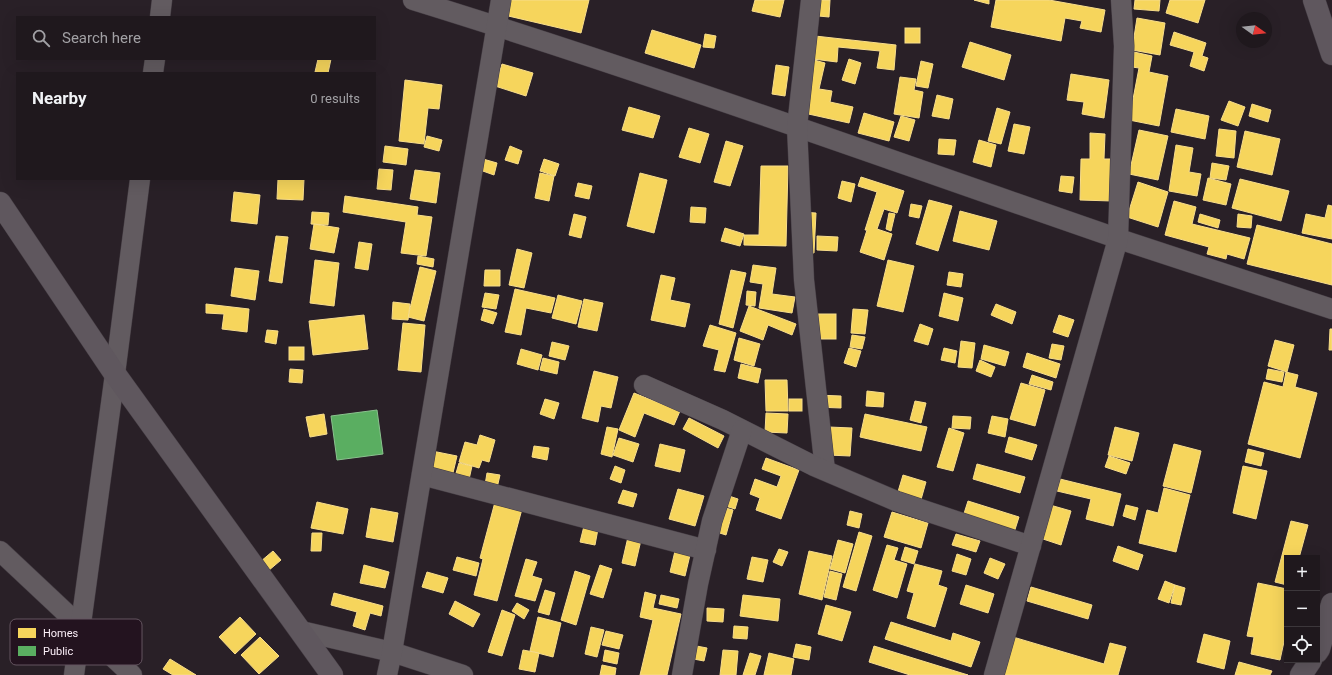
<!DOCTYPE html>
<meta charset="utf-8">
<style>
:root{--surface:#1f181d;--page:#2c252a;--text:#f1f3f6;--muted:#a1a0a4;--line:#3c373b}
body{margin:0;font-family:Roboto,sans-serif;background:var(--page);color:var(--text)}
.controls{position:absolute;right:12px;bottom:12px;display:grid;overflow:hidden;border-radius:0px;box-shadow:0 4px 16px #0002}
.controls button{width:36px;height:36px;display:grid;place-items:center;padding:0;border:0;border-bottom:1px solid var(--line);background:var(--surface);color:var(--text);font:20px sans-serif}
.compass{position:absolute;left:1236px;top:12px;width:36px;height:36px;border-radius:50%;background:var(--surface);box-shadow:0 4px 16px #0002;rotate:105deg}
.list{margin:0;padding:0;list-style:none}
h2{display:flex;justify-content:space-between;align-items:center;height:52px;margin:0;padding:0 16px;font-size:17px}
h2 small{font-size:13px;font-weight:400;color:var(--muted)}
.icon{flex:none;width:22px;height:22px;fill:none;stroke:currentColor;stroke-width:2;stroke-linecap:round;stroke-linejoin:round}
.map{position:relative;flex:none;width:1332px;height:675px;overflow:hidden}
.search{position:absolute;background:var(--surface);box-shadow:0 4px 16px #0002;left:16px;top:16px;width:360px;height:44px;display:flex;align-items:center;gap:10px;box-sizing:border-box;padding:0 14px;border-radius:0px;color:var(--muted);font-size:15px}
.panel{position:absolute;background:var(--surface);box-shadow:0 4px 16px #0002;left:16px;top:72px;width:360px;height:108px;border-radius:0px}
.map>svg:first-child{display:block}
.homes{fill:#f6d55c;stroke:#f8dd8b}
.public{fill:#5aae61;stroke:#8ac28e}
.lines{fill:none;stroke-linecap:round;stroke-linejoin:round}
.street-casing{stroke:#433b42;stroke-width:21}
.secondary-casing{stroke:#433b42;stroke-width:23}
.street{stroke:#625b60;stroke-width:20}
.secondary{stroke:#5f575e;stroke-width:22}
.key{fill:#23131f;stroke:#645560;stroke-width:1}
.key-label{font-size:11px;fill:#fbeff8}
</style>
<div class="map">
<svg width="1332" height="675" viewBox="0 0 1332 675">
<rect width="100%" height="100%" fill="#292027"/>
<!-- homes -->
<g class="homes">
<polygon points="508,0 589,0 581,33 504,15"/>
<polygon points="755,0 784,0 780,17 752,11"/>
<polygon points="809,0 830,0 829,17 808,15"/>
<polygon points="974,0 989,0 989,4"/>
<polygon points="996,0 1049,0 1105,10 1101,32 1080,28 1082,21 1065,18 1061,41 991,27"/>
<polygon points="1135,0 1160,0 1159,11 1134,9"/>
<polygon points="1170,0 1205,0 1198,23 1166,13"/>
<polygon points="1137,18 1165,23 1160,55 1132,50"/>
<rect x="905" y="28" width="15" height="15"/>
<polygon points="652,30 701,45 694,68 645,53"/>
<polygon points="1174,32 1206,43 1202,56 1208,58 1204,71 1190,66 1194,52 1170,45"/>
<polygon points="705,34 716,36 714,48 703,47"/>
<polygon points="815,36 896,45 894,70 877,68 880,51 838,47 837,62 813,59"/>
<polygon points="970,42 1011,55 1004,80 962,67"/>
<polygon points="1134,52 1152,56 1149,72 1168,76 1159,126 1129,120 1139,68 1132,67"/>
<polygon points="807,58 825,63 819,89 832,91 830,102 853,107 849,123 795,111"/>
<polygon points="318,59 331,59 328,73 315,72"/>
<polygon points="849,59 861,63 855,84 842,80"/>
<polygon points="921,61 933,64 928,88 916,86"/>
<polygon points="502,64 533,73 526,96 495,86"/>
<polygon points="776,65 789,67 785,96 772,94"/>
<polygon points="1071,74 1109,80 1104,118 1082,114 1084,102 1067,100"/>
<polygon points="900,77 916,79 914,90 923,92 919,118 894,114"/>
<polygon points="405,80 442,85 439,109 428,108 424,144 399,141"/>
<polygon points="937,95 953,99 949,119 932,116"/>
<polygon points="1229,101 1245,107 1238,126 1221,120"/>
<polygon points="1252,104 1271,110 1268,122 1249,116"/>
<polygon points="629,107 660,116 653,138 622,130"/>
<polygon points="997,108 1010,112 1001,144 988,141"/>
<polygon points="1176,109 1209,116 1205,139 1171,132"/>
<polygon points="864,113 894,122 889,141 858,133"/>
<polygon points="901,116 915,120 909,141 894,137"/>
<polygon points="1014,124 1030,127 1024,154 1008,151"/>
<polygon points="689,128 709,134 700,163 679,157"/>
<polygon points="1219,129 1236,131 1234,158 1216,156"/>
<polygon points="1139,130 1168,136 1158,180 1129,174"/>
<polygon points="1245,131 1280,139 1272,175 1237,167"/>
<polygon points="1090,133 1105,134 1104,159 1113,159 1112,201 1080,200 1081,159 1090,159"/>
<polygon points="427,136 442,140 439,151 424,147"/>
<polygon points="939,139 956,140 954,155 938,154"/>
<polygon points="979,140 996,145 991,167 973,162"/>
<polygon points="726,141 743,146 730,186 714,182"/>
<polygon points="1176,145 1193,148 1189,172 1201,174 1197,196 1169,191"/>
<polygon points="385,146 408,149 406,165 383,162"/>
<polygon points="510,146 522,151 518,164 505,160"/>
<polygon points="483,159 497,163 494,175 480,170"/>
<polygon points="544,159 559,164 555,176 540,171"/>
<polygon points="1212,163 1229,166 1226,180 1210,178"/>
<polygon points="761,166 788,166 786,246 744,245 744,235 759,235"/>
<polygon points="379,169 393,170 391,190 377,189"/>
<polygon points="415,170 440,173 436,203 410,199"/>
<polygon points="540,173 554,176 549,201 535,198"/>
<polygon points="640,173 667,180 654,233 627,226"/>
<polygon points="1061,176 1074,177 1072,193 1059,191"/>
<polygon points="861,177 904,191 897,213 884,209 877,229 892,234 884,260 860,252 867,230 865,230 877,192 858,186"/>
<polygon points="1208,178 1231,184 1226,205 1203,200"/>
<polygon points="278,179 304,179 303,200 277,199"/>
<polygon points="1240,179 1289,191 1281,221 1232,208"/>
<polygon points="842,181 855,184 851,202 838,198"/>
<polygon points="1138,182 1168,192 1158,227 1127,217"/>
<polygon points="578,183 592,186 589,199 575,196"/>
<polygon points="234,192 260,195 257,224 231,221"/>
<polygon points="345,196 418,207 417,215 432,217 426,256 401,253 406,222 343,212"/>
<polygon points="929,200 952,206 938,251 916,244"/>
<polygon points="1174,201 1196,207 1192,224 1250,238 1244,259 1227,254 1226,259 1207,254 1209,247 1165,235"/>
<polygon points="911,204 922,206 919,218 909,216"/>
<polygon points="1328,205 1332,206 1332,239 1302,233 1306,214 1325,218"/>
<polygon points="691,207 706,208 705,223 690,222"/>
<polygon points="960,211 997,221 989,250 953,241"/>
<polygon points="312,212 329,213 328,225 311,224"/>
<polygon points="801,212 816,213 814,253 799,252"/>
<polygon points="889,213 895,214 891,231 886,229"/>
<polygon points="574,214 586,217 581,238 569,235"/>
<polygon points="1200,214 1220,220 1218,228 1198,222"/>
<polygon points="1238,214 1252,216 1251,228 1237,227"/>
<polygon points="314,224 339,228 334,253 310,249"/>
<polygon points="1257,225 1332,244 1332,285 1247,264"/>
<polygon points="725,228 744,234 740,246 721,241"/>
<polygon points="276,236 288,237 282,283 269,281"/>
<polygon points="817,236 838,237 837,251 817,250"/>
<polygon points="359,242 372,244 368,270 355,268"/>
<polygon points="517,249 532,253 524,288 509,285"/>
<polygon points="418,256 434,259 433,267 417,264"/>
<polygon points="315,260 339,263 334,306 310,303"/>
<polygon points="888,260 914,266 903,312 877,306"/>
<polygon points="753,265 776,268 772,294 795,297 792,313 759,308 763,284 750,282"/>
<polygon points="420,267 436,271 424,321 408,317"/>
<polygon points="235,268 259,271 255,300 231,296"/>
<polygon points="485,270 500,270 500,286 484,286"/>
<polygon points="731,270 746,273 733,328 719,324"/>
<polygon points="949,272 963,274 961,287 947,285"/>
<polygon points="661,275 675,278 670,300 690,304 685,327 651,320"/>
<polygon points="515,289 555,298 551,313 526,308 521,335 505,332"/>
<polygon points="747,291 756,292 755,306 746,305"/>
<polygon points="485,293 499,295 496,309 482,307"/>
<polygon points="944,293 963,298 958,321 939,316"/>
<polygon points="558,295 582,301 576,324 552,318"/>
<polygon points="584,299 603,303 597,331 578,327"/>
<polygon points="393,302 410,304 408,320 392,319"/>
<polygon points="206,304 249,309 247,332 222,329 224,314 206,313"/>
<polygon points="996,304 1016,312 1012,324 991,315"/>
<polygon points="749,306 796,324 792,335 768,325 763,340 740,331"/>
<polygon points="484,309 497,313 493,324 481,320"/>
<polygon points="853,309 868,310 865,334 851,333"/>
<rect x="809" y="314" width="27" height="25"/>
<polygon points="364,315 368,349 313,355 309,321"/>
<polygon points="1059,315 1074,320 1068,337 1053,332"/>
<polygon points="403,323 425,325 421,372 398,370"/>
<polygon points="920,324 933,329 928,345 914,341"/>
<polygon points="710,325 736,333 725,372 714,370 719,350 703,346"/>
<polygon points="1330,329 1332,329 1332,350 1329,350"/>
<polygon points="267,330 278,331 276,344 265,342"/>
<polygon points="852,335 865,337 862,349 850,347"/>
<polygon points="739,338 760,344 754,366 734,360"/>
<polygon points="1275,340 1294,345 1287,372 1268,366"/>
<polygon points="961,341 975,343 972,368 958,367"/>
<polygon points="552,342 569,346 565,360 549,356"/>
<polygon points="1052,344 1064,346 1061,360 1049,358"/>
<polygon points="984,345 1009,352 1005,366 981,359"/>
<rect x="289" y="347" width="15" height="13"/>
<polygon points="849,348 861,351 856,367 844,363"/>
<polygon points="944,348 957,351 955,363 941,360"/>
<polygon points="521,349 542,355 538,370 517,364"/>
<polygon points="1027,353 1060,364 1056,378 1023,367"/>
<polygon points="543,358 559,362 557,374 540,370"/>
<polygon points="980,360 995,367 991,377 976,371"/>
<polygon points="741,364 761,369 758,383 738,378"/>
<polygon points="290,369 303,370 302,383 289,382"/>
<polygon points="1268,369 1284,372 1282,382 1266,379"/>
<polygon points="594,371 618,377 611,408 601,406 598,422 582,418"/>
<polygon points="1286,372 1298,375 1295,387 1317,393 1300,458 1248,444 1264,382 1283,387"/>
<polygon points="1032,375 1053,382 1051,390 1029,384"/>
<polygon points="765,380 787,380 788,411 766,411"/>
<polygon points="1021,383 1045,390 1035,426 1010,419"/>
<polygon points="867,391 884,393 883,407 866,406"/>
<polygon points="634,393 680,411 674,425 644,413 635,437 619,430"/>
<polygon points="816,395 841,396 841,408 815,407"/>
<polygon points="545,399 559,403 554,419 540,414"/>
<rect x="789" y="399" width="13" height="12"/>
<polygon points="915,401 926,403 921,423 910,420"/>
<polygon points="766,413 788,414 787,433 765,432"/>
<polygon points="324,414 327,434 310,437 306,417"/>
<polygon points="865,414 927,427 921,451 860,437"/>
<polygon points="953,416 971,417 970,429 952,428"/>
<polygon points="992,416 1008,419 1005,437 988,433"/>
<polygon points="689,418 724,436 718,448 683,429"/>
<polygon points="607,427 618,429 612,457 601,454"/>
<polygon points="829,427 852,428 850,456 828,455"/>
<polygon points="1115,427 1139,433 1132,461 1108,455"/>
<polygon points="949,428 964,433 953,471 937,467"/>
<polygon points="480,435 495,440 489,462 482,460 479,468 459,462 465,442 477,445"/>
<polygon points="1009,437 1037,445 1032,460 1005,452"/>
<polygon points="619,438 639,444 633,462 613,455"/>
<polygon points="660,444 685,450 680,472 655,466"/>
<polygon points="1174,444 1201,451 1191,493 1163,486"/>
<polygon points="534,446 549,448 547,460 532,457"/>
<polygon points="1248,449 1264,453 1261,466 1245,462"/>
<polygon points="432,451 457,456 452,477 427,472"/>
<polygon points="1109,456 1130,463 1126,474 1105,467"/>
<polygon points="766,458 799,470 781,519 756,510 760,498 750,494 755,479 777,487 781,476 762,469"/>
<polygon points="459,463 472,466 468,484 454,480"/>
<polygon points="977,464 1025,477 1020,493 973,479"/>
<polygon points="615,466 625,470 621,483 610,479"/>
<polygon points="1243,466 1267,471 1256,519 1233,513"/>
<polygon points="487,473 500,475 497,488 485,485"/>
<polygon points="903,475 926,482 920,503 897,495"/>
<polygon points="1060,479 1121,494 1113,526 1086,519 1091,499 1057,491"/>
<polygon points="1164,488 1190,495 1176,552 1139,543 1147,510 1158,513"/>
<polygon points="678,489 704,496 695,526 669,519"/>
<polygon points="623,490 637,494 633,507 618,503"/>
<polygon points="723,494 738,499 735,509 719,504"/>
<polygon points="968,501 1019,517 1011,542 960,526"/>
<polygon points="317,502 348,509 343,534 311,528"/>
<polygon points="495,502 522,509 497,601 474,595 483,559 480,558"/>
<polygon points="1050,505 1071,511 1061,545 1040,538"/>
<polygon points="1126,505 1138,508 1135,520 1123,516"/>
<polygon points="718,506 733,510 726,535 710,530"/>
<polygon points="371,508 398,513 393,542 366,537"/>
<polygon points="850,511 862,514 859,528 847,525"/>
<polygon points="892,512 928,523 921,548 884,537"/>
<polygon points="1291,521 1308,525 1299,558 1287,558 1287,585 1275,582"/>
<polygon points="584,526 598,529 595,545 580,542"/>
<polygon points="859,532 872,536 856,591 843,587"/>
<polygon points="312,533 322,533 321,551 311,551"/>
<polygon points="956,534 980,541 976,552 952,545"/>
<polygon points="628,537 641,540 635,566 622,563"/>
<polygon points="838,540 853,544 845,573 830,569"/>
<polygon points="887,545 898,548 894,560 907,564 897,598 873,590"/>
<polygon points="1118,546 1143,555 1138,570 1113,561"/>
<polygon points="905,547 918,551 914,564 901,560"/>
<polygon points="779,549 788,552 782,566 773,562"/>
<polygon points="273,551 281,560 268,571 260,562"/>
<polygon points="675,551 690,555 685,576 670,572"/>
<polygon points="809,551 832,556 822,600 799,594"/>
<polygon points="957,554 971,559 966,575 952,571"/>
<polygon points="457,557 479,563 476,576 453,570"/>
<polygon points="752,557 768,560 763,582 747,579"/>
<polygon points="990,558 1005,564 998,579 984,573"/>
<polygon points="526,559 537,562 532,576 542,579 535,601 515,596"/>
<polygon points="915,564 942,571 938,585 947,588 935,627 907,618 914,593 907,591"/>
<polygon points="364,565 389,572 385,588 360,583"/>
<polygon points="600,565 612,569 603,598 590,594"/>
<polygon points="575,571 590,576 576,625 561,620"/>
<polygon points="830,571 842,574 836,600 824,597"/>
<polygon points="427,572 448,578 443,593 422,587"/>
<polygon points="1165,581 1175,585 1169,603 1158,599"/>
<polygon points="1258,583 1287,589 1287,628 1280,660 1251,654 1254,637 1247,636"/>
<polygon points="966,585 994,594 988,613 960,604"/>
<polygon points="1175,585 1185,588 1181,605 1171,603"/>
<polygon points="1031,587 1092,605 1088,619 1027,601"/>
<polygon points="545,590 555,593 549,615 538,612"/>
<polygon points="645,592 656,595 653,608 681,614 667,675 640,675 653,620 640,617"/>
<polygon points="334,593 383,606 381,616 370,613 365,630 353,626 357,612 331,605"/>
<polygon points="661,595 679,599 677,608 659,604"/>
<polygon points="743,595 780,599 778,621 740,616"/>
<polygon points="455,601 480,614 473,627 449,614"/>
<polygon points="517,603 529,610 524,619 512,611"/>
<polygon points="826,605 851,612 842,641 818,634"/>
<polygon points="707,608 724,609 723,622 707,621"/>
<polygon points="502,610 515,615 502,656 488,652"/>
<polygon points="240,617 256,634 235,654 219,637"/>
<polygon points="538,617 561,623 553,657 530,651"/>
<polygon points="891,622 951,641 953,633 980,642 971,667 885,639"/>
<polygon points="734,626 748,627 747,639 733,638"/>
<polygon points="591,627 604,630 597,657 585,654"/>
<polygon points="606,631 623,635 619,649 602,645"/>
<polygon points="1204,634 1230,641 1224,669 1197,662"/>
<polygon points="260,637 279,656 259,674 241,655"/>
<polygon points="1013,637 1104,664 1110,643 1126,647 1118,675 1002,675"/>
<polygon points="686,644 707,648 704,661 683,657"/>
<polygon points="796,644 811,647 809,660 793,657"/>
<polygon points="874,646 968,675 910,675 869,662"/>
<polygon points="523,650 539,653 535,672 519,669"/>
<polygon points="605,650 619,653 617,664 603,661"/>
<polygon points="723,650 738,651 736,675 720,675"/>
<polygon points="750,653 761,656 755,675 743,675"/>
<polygon points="769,653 794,659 791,675 764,675"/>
<polygon points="170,659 196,675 173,675 163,669"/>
<polygon points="1239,662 1272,671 1270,675 1235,675"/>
<polygon points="602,665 616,668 615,675 600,675"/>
</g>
<!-- public -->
<polygon class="public" points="377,410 383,454 337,460 331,416"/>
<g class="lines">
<!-- street casing -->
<g class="street-casing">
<g id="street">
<path d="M413,0C653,74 890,160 1128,242C1196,265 1264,287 1332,309"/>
<polyline points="811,0 797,127 804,280 825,470"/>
<polyline points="160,17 162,0"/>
<polyline points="153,73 155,59"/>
<polyline points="644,385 723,420 814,466 896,501 1031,546"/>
<polyline points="422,475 706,550"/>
<polyline points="0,551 132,675"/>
<polyline points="301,631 392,652 463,675"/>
<polyline points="74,675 115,374 140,179"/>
<polyline points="387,675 392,652 501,0"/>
<polyline points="682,675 698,584 712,521 742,430"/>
<polyline points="994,675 1118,239 1124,46 1121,0"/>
</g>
</g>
<!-- secondary casing -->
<g class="secondary-casing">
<g id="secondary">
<polyline points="1314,0 1332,54"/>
<polyline points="0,203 115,374 332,675"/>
<polyline points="1317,652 1319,649 1332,604"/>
<polyline points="1301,675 1311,660"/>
</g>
</g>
<!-- street -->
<use href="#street" class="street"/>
<!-- secondary -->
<use href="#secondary" class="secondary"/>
</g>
<!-- legend -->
<rect x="10" y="619" width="132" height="46" rx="6" class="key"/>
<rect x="18" y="628" width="18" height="10" fill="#f6d55c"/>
<rect x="18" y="646" width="18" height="10" fill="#5aae61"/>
<g class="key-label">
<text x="43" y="637">Homes</text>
<text x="43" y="655">Public</text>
</g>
</svg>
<div class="controls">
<button>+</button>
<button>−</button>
<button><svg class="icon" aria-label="locate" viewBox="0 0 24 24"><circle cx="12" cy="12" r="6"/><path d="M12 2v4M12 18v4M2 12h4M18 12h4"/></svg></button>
</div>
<svg class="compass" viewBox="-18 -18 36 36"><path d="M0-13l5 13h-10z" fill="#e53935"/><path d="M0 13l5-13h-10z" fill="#a1a0a4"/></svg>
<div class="search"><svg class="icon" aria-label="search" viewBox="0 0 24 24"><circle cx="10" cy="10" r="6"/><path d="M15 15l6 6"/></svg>Search here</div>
<section class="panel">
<h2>Nearby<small>0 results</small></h2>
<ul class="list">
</ul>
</section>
</div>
